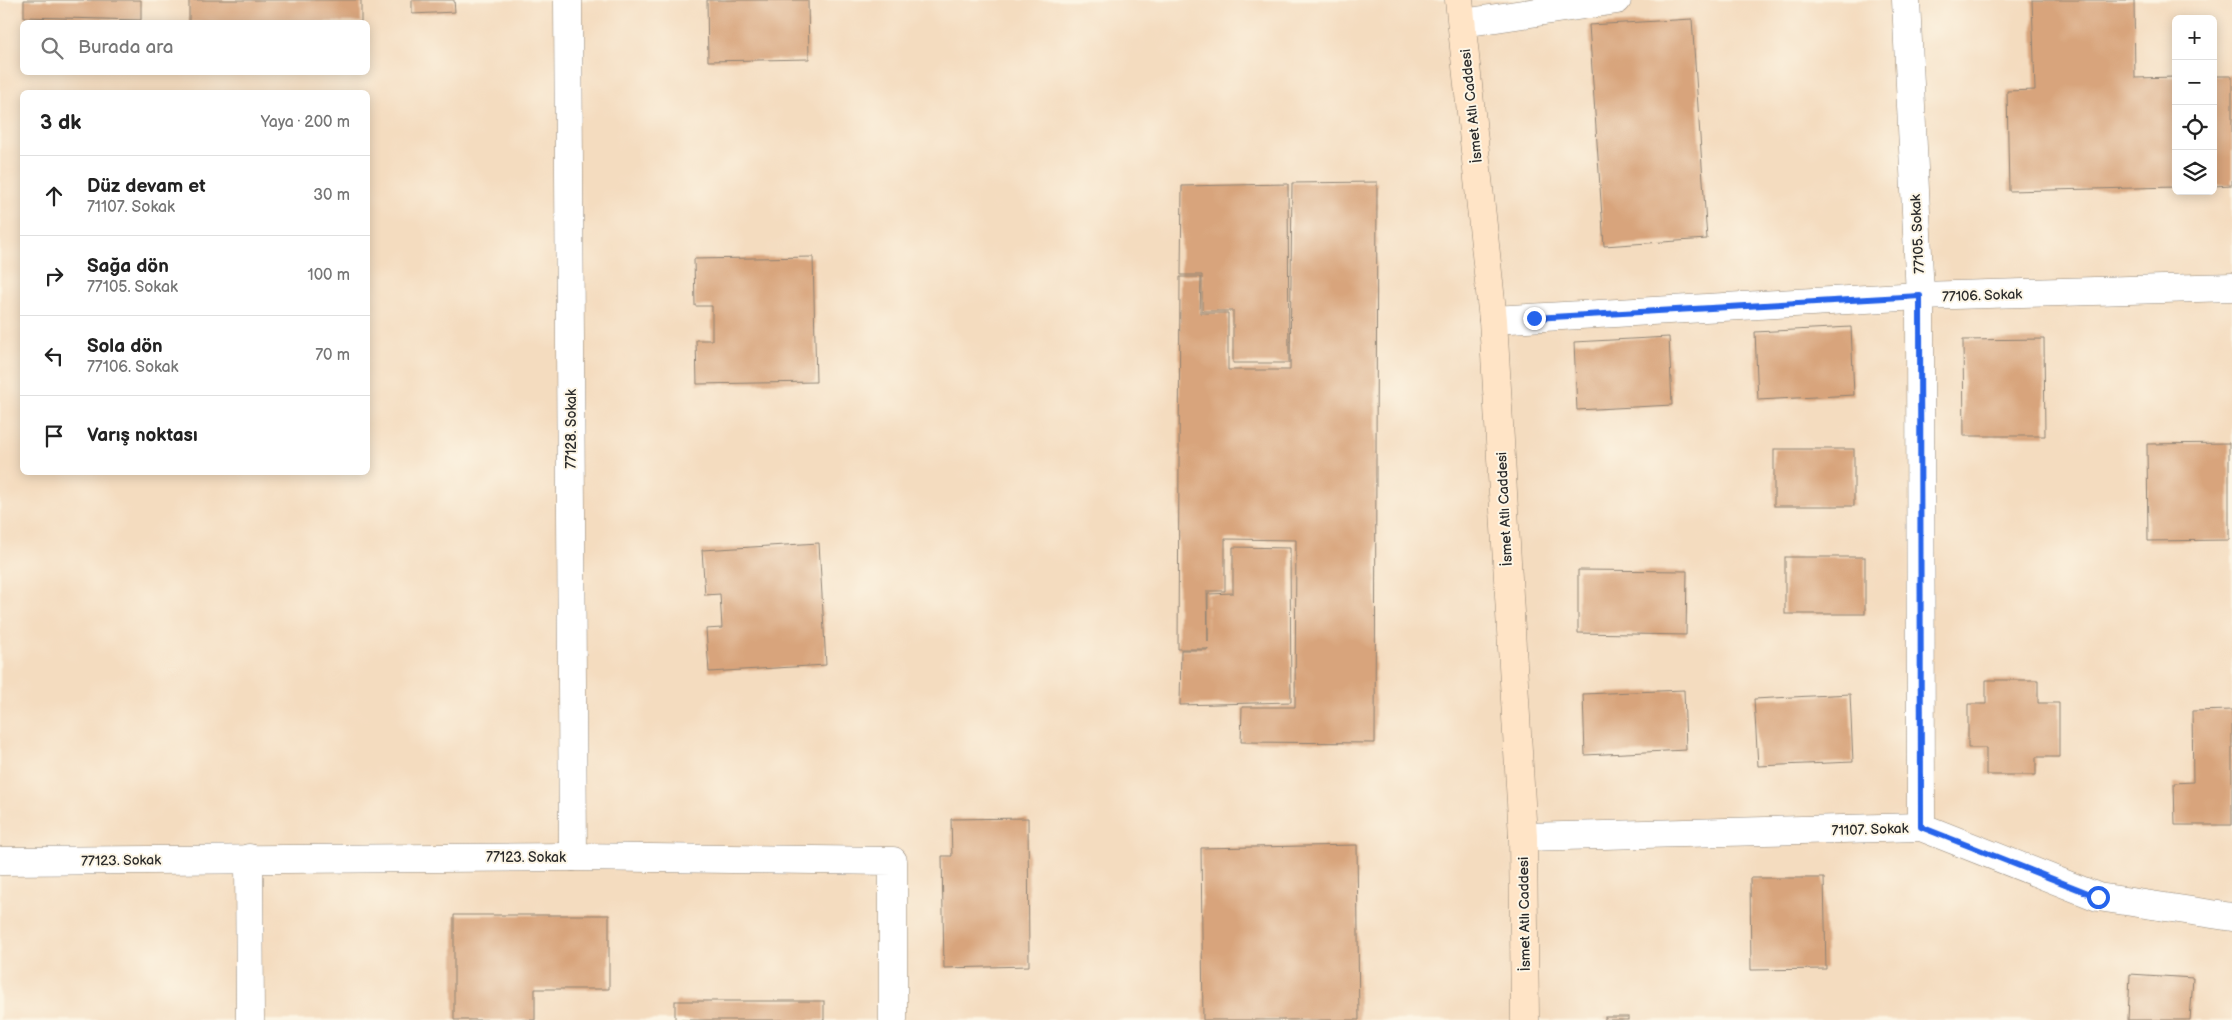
<!DOCTYPE html>
<html lang="tr">
<meta charset="utf-8">
<style>
:root{--surface:#fff;--page:#f6f6f6;--text:#222;--muted:#767676;--line:#e0e0e0}
body{margin:0;font-family:"Balsamiq Sans",sans-serif;background:var(--page);color:var(--text)}
.controls{position:absolute;right:15px;top:15px;display:grid;overflow:hidden;border-radius:8px;box-shadow:0 2px 12px #0003}
.controls button{width:45px;height:45px;display:grid;place-items:center;padding:0;border:0;border-bottom:1px solid var(--line);background:var(--surface);color:var(--text);font:25px sans-serif}
.stop{position:absolute;width:15px;height:15px;margin:-11px;border:4px solid #2563eb;border-radius:50%;background:#fff}
.stop.end{background:#2563eb;border-color:#fff;box-shadow:0 1px 5px #0008}
.list{margin:0;padding:0;list-style:none}
h2{display:flex;justify-content:space-between;align-items:center;height:65px;margin:0;padding:0 20px;font-size:21px}
h2 small{font-size:16px;font-weight:400;color:var(--muted)}
.list li{display:grid;grid-template-columns:32px 1fr auto;gap:15px;align-items:center;box-sizing:border-box;height:80px;padding:0 20px;border-top:1px solid var(--line)}
.list b{display:block;font-size:19px;white-space:nowrap}
.list p{margin:0;font-size:16px;white-space:nowrap;color:var(--muted)}
.list em{font-size:16px;font-style:normal;color:var(--muted)}
.icon{flex:none;width:28px;height:28px;fill:none;stroke:currentColor;stroke-width:2;stroke-linecap:round;stroke-linejoin:round}
.map{position:relative;flex:none;width:2232px;height:1020px;overflow:hidden}
.search{position:absolute;background:var(--surface);box-shadow:0 2px 12px #0003;left:20px;top:20px;width:350px;height:55px;display:flex;align-items:center;gap:12px;box-sizing:border-box;padding:0 18px;border-radius:8px;color:var(--muted);font-size:19px}
.panel{position:absolute;background:var(--surface);box-shadow:0 2px 12px #0003;left:20px;top:90px;width:350px;height:385px;border-radius:8px}
.map>svg:first-child{display:block}
.building{fill:#d8a47b}
.lines{fill:none;stroke-linecap:round;stroke-linejoin:round}
.minor-casing{stroke:#908475;stroke-width:29}
.secondary-casing{stroke:#908475;stroke-width:29}
.minor{stroke:#fff;stroke-width:28}
.secondary{stroke:#ffe4c6;stroke-width:28}
.route{stroke:#2563eb;stroke-width:6}
.labels{text-anchor:middle;stroke-width:4;stroke-linejoin:round;paint-order:stroke}
.street-label{font-size:14px;fill:#2b2b2b;stroke:#fcf5e5}
</style>
<div class="map">
<svg width="2232" height="1020" viewBox="0 0 2232 1020">
<rect width="100%" height="100%" fill="#fcf5e5"/>
<filter id="ink" filterUnits="userSpaceOnUse"><feTurbulence type="fractalNoise" baseFrequency=".02" numOctaves="2"/><feDisplacementMap in="SourceGraphic" scale="10" xChannelSelector="R" yChannelSelector="G"/><feConvolveMatrix kernelMatrix="1 2 1 2 8 2 1 2 1" color-interpolation-filters="sRGB"/></filter>
<filter id="wash" filterUnits="userSpaceOnUse"><feTurbulence type="fractalNoise" baseFrequency=".0096" numOctaves="4" result="noise"/><feDisplacementMap in="SourceGraphic" scale="20" xChannelSelector="R" yChannelSelector="G"/><feGaussianBlur stdDeviation="1.12" result="paint"/><feColorMatrix in="noise" values="0 0 0 0 0 0 0 0 0 0 0 0 0 0 0 0 0 1.4 0 .05"/><feComposite in="paint" operator="in"/></filter>
<g filter="url(#wash)">
<rect width="100%" height="100%" fill="#f4dcbf"/>
<g id="blocks">
<!-- building -->
<g class="building">
<polygon points="24,0 141,0 141,20 24,17"/>
<rect x="189" y="0" width="172" height="22"/>
<polygon points="412,0 454,0 455,12 412,14"/>
<polygon points="707,0 808,0 809,59 708,61"/>
<polygon points="2032,0 2134,0 2135,78 2176,77 2176,187 2009,191 2007,91 2035,90"/>
<polygon points="1692,19 1707,239 1604,246 1589,25"/>
<polygon points="2213,76 2232,76 2232,185 2213,186"/>
<polygon points="1377,182 1375,743 1241,742 1242,707 1295,707 1296,540 1225,539 1225,591 1207,591 1208,642 1208,594 1233,593 1233,547 1290,548 1291,702 1180,705 1181,650 1208,650 1208,649 1178,649 1180,277 1201,277 1200,313 1228,313 1228,370 1290,370 1292,183"/>
<polygon points="1288,184 1289,363 1233,363 1233,311 1202,311 1202,275 1181,275 1182,186"/>
<polygon points="813,257 816,382 697,384 696,340 712,340 712,306 695,306 694,259"/>
<polygon points="1851,327 1854,395 1758,400 1755,332"/>
<polygon points="1669,337 1672,405 1577,410 1574,342"/>
<polygon points="2044,339 2045,436 1964,436 1963,340"/>
<polygon points="2229,443 2229,540 2148,541 2147,444"/>
<rect x="1774" y="449" width="80" height="57"/>
<polygon points="819,543 826,665 709,672 706,629 722,628 720,594 705,595 702,550"/>
<rect x="1785" y="557" width="80" height="57"/>
<polygon points="1578,570 1687,571 1686,635 1578,633"/>
<polygon points="1986,680 2038,680 2038,703 2059,703 2059,757 2036,757 2036,775 1986,775 1986,748 1968,748 1968,704 1986,704"/>
<polygon points="1684,690 1686,750 1585,755 1583,694"/>
<polygon points="1850,694 1853,762 1758,766 1754,699"/>
<polygon points="2232,710 2232,825 2175,825 2174,783 2193,782 2192,711"/>
<polygon points="1028,818 1029,966 944,968 942,856 952,856 951,819"/>
<polygon points="1357,845 1359,1020 1203,1020 1201,848"/>
<polygon points="1750,878 1824,878 1826,969 1751,970"/>
<polygon points="454,915 609,915 609,989 535,989 535,1020 454,1020"/>
<polygon points="2130,974 2193,978 2190,1020 2128,1020"/>
<rect x="675" y="1001" width="149" height="19"/>
<rect x="1605" y="1017" width="23" height="3"/>
</g>
</g>
</g>
<g filter="url(#ink)">
<use href="#blocks" fill-opacity="0" stroke="#908475" stroke-width="1"/>
<g class="lines">
<!-- minor casing -->
<g class="minor-casing">
<g id="minor">
<polyline points="568,0 573,857"/>
<polyline points="1906,0 1920,296 1921,827"/>
<polyline points="1463,23 1617,0"/>
<polyline points="1493,320 1920,296 2232,287"/>
<polyline points="1523,837 1921,827 2098,897 2232,917"/>
<polyline points="249,858 250,1020"/>
<polyline points="0,861 573,857 893,861 893,1020"/>
</g>
</g>
<!-- secondary casing -->
<g class="secondary-casing">
<polyline id="secondary" points="1459,0 1493,320 1523,837 1525,1020"/>
</g>
<!-- minor -->
<use href="#minor" class="minor"/>
<!-- secondary -->
<use href="#secondary" class="secondary"/>
</g>
</g>
<g class="lines" filter="url(#ink)">
<!-- route -->
<polyline class="route" points="1534,318 1920,296 1921,827 2098,897"/>
</g>
<g class="labels">
<!-- street labels -->
<g class="street-label">
<text transform="translate(1471 106) rotate(-96)" y="5">İsmet Atlı Caddesi</text>
<text transform="translate(1917 234) rotate(-93)" y="5">77105. Sokak</text>
<text transform="translate(1982 295) rotate(-2)" y="5">77106. Sokak</text>
<text transform="translate(571 429) rotate(-90)" y="5">77128. Sokak</text>
<text transform="translate(1504 509) rotate(-93)" y="5">İsmet Atlı Caddesi</text>
<text transform="translate(1870 829) rotate(-2)" y="5">71107. Sokak</text>
<text x="526" y="862">77123. Sokak</text>
<text transform="translate(121 860) rotate(-1)" y="5">77123. Sokak</text>
<text transform="translate(1524 914) rotate(-91)" y="5">İsmet Atlı Caddesi</text>
</g>
</g>
</svg>
<div class="controls">
<button>+</button>
<button>−</button>
<button><svg class="icon" aria-label="locate" viewBox="0 0 24 24"><circle cx="12" cy="12" r="6"/><path d="M12 2v4M12 18v4M2 12h4M18 12h4"/></svg></button>
<button><svg class="icon" aria-label="layers" viewBox="0 0 24 24"><path d="M12 4l9 5-9 5-9-5zM3 14l9 5 9-5"/></svg></button>
</div>
<div class="stop" style="left:2098px;top:897px"></div>
<div class="stop end" style="left:1534px;top:318px"></div>
<div class="search"><svg class="icon" aria-label="search" viewBox="0 0 24 24"><circle cx="10" cy="10" r="6"/><path d="M15 15l6 6"/></svg>Burada ara</div>
<section class="panel">
<h2>3 dk<small>Yaya · 200 m</small></h2>
<ul class="list">
<li><svg class="icon" aria-label="ahead" viewBox="0 0 24 24"><path d="M12 20V5M6 11l6-6 6 6"/></svg><div><b>Düz devam et</b><p>71107. Sokak</p></div><em>30 m</em></li>
<li><svg class="icon" aria-label="right" viewBox="0 0 24 24"><path d="M7 20v-9h11M14 6l5 5-5 5"/></svg><div><b>Sağa dön</b><p>77105. Sokak</p></div><em>100 m</em></li>
<li><svg class="icon" aria-label="left" viewBox="0 0 24 24"><path d="M17 20v-9H6M10 6l-5 5 5 5"/></svg><div><b>Sola dön</b><p>77106. Sokak</p></div><em>70 m</em></li>
<li><svg class="icon" aria-label="arrive" viewBox="0 0 24 24"><path d="M6 21V4h12l-3 4 3 4H6"/></svg><div><b>Varış noktası</b></div></li>
</ul>
</section>
</div>
